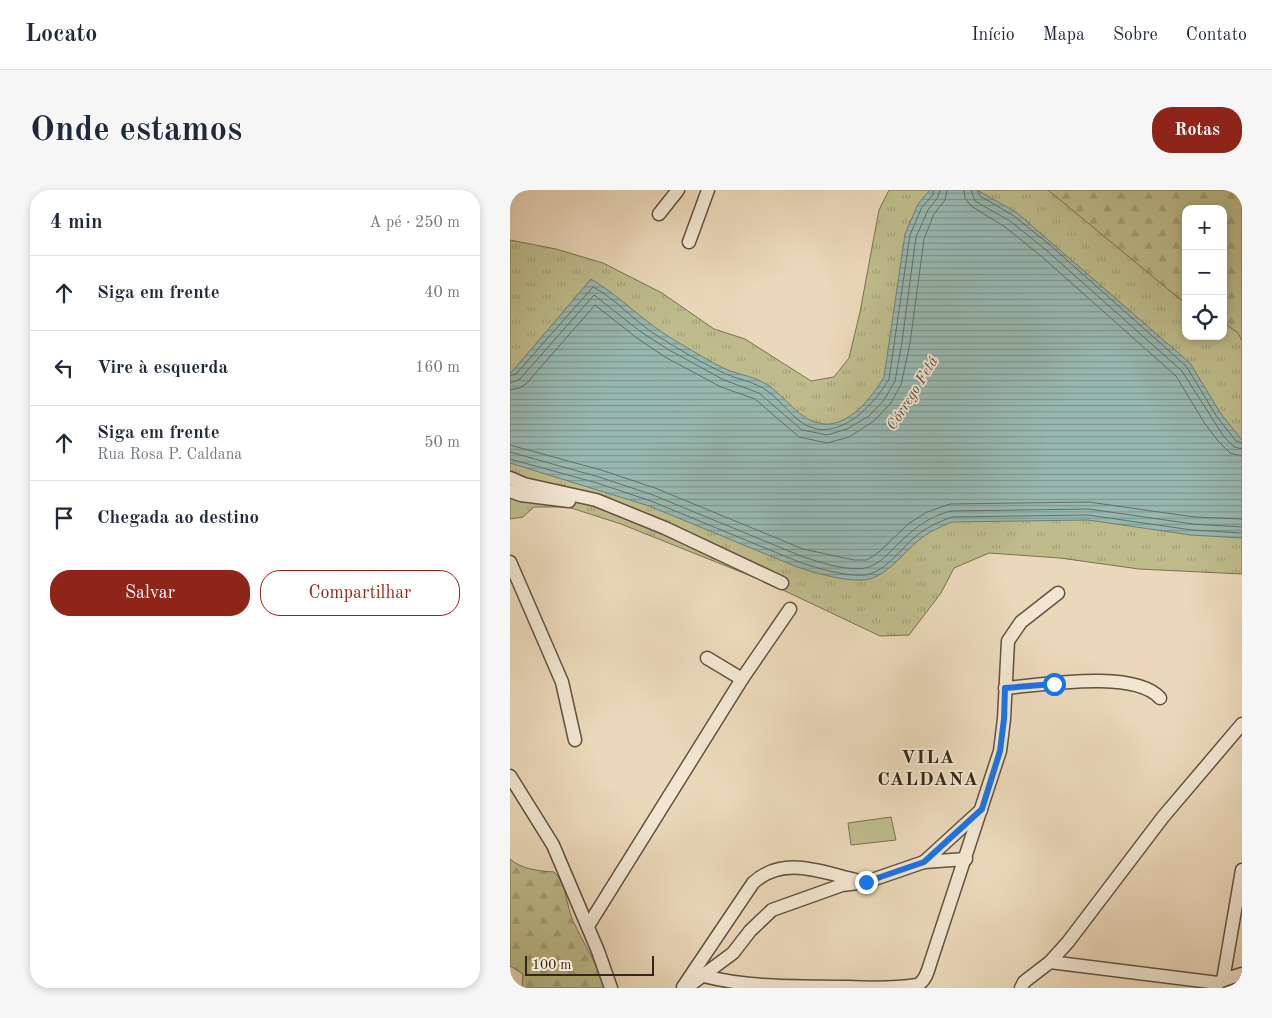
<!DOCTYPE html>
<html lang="pt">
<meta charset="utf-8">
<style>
:root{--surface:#fff;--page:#f6f6f7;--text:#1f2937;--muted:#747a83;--line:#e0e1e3;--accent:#8f2418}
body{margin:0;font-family:"Old Standard TT",serif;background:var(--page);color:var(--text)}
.controls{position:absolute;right:15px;top:15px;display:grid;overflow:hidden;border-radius:10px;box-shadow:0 2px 8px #0003}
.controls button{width:45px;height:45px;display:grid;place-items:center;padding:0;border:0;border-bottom:1px solid var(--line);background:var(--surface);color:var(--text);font:25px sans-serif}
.scale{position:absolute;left:15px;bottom:12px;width:129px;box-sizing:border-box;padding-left:5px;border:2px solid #342618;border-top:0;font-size:14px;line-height:18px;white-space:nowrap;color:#342618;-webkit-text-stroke:4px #f2e6d2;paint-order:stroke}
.stop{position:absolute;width:15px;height:15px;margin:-11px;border:4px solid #1a73e8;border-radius:50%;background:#fff}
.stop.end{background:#1a73e8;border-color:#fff;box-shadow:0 1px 5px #0008}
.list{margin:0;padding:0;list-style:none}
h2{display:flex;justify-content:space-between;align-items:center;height:65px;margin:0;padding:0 20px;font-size:21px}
h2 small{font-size:16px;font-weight:400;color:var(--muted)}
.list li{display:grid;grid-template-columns:32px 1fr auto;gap:15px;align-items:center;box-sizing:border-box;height:75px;padding:0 20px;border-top:1px solid var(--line)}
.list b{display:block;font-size:19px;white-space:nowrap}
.list p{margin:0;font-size:16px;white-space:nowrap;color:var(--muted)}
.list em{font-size:16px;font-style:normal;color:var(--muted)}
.actions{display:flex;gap:10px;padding:15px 20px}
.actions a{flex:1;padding:11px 0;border:1px solid var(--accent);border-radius:20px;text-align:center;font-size:18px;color:var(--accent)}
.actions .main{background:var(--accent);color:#fff}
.icon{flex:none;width:28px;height:28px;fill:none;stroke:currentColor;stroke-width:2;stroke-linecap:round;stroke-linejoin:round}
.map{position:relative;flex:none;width:732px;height:798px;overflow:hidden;border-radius:20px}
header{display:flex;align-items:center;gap:30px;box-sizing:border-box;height:70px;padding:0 25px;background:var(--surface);border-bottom:1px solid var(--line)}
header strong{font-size:24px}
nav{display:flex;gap:28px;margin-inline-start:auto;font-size:18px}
.intro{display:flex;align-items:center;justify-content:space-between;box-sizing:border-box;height:120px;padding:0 30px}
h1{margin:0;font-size:35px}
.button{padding:12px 22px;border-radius:20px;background:var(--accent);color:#fff;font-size:18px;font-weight:700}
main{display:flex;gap:30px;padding:0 30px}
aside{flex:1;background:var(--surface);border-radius:20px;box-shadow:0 2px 8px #0003}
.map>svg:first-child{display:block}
.grass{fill:#bebc8b;stroke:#797152}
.forest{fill:url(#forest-firs);stroke:#797152;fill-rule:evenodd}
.park{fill:url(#park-tufts);stroke:#797152}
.water{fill:url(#water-rules);stroke:#707e74}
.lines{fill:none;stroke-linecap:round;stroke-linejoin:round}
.shore{stroke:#667064;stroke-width:1}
.minor-casing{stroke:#625240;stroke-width:15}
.minor{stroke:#f2e6d2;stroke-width:12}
.route{stroke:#1a73e8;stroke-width:6}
.labels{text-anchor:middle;stroke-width:4;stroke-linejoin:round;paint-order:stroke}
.water-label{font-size:15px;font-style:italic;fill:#4d4b3e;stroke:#f2e6d2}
.district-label{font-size:19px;font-weight:bold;letter-spacing:1px;fill:#342618;stroke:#f2e6d2}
</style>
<header>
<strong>Locato</strong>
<nav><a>Início</a><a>Mapa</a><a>Sobre</a><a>Contato</a></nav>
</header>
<div class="intro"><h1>Onde estamos</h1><a class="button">Rotas</a></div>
<main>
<aside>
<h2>4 min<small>A pé · 250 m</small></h2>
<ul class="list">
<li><svg class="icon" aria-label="ahead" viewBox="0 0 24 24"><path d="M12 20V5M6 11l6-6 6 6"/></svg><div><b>Siga em frente</b></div><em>40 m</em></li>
<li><svg class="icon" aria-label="left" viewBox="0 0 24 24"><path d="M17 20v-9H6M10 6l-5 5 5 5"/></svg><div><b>Vire à esquerda</b></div><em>160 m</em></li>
<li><svg class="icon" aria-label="ahead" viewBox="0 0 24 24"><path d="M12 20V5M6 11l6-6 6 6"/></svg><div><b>Siga em frente</b><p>Rua Rosa P. Caldana</p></div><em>50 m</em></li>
<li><svg class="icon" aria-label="arrive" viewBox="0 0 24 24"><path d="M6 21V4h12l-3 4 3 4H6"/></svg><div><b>Chegada ao destino</b></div></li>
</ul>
<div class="actions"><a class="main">Salvar</a><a>Compartilhar</a></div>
</aside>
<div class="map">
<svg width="732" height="798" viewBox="0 0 732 798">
<defs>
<pattern id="forest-firs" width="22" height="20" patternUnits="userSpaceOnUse" patternTransform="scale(1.25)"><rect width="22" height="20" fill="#bebc8b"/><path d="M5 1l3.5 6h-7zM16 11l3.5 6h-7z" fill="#a4a177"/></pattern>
<pattern id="park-tufts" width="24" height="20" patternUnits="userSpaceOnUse" patternTransform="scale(1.25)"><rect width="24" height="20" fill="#bebc8b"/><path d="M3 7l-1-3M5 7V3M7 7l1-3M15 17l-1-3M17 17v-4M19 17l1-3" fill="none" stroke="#a4a177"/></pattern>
<pattern id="water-rules" width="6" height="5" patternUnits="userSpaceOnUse" patternTransform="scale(1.25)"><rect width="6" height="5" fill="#98b9b1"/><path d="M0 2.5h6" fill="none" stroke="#7d968f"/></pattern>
</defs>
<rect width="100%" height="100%" fill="#ebd8ba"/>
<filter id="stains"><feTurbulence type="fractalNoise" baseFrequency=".004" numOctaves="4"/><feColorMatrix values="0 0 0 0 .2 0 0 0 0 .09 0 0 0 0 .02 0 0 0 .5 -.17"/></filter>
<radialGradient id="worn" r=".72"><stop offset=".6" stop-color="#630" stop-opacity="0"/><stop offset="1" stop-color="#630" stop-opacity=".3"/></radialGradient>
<!-- grass -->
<polygon class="grass" points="381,627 386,650 341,655 338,633"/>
<!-- forest -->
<g class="forest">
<path d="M465,0H732V256ZM676,19H713V146H676Z"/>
<path d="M0,669C11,679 28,681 44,682C57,695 56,715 63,731C74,754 87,774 95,798H12L13,784L0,776Z"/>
</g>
<!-- park -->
<polygon class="park" points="379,0 538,0 676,114 676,146 713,146 713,132 728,143 732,151 732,384 629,379 550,368 479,363 444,378 431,403 399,445 370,446 256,392 111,334 58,317 24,317 13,327 0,329 0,50 46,59 93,73 152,103 204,139 235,149 301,191 324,187 339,168 350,122 369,20"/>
<!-- water -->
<path class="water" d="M420,0H467L506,22L680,173L711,224L732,250V348L681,345L578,330L442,332C430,337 418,342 408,351C393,363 382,380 363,388C345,395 305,383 287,377L139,316L0,273V184L81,89C111,107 134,132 164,150C182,160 201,173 220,181C232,185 245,187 256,194C277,207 288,231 314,234C340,236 362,207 374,187L395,44L408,14Z"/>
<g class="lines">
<!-- shore -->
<g class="shore">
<polyline points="454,0 455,8 461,16 495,37 531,66 666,186 695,234 709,252 720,263 732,266"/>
<polyline points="461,0 465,11 500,31 536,60 672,181 714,247 724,257 732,259"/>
<polyline points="467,0 470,6 504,26 540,55 676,176 707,227 726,251 732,253"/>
<path d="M0,186L6,184L83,97C106,109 124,131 146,145C168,159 192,173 216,184C227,189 240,191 251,197C268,206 278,224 294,234C328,254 364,215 379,189L400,45L412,17L423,5V0"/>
<polyline points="0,193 10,189 84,105 131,142 159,160 214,190 249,203 292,240 317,245 337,239 359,226 374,210 385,191 392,152 406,47 418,20 428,7 430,0"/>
<polyline points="0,200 9,198 16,194 85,115 127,148 155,167 211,197 245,209 289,247 317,253 339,247 364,231 380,214 391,195 400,153 414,49 424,24 435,10 437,0"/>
<polyline points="0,255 91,280 145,298 293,359 344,370 357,370 369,362 398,334 417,322 440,314 579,312 684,327 732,329"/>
<path d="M0,262L89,287L143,305L291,366C308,372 342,383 359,377C370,373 378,364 386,356C402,340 419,326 441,321L579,319L683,334L732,337"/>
<path d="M0,269L87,293L141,311L289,372C307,378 342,389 360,384C378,378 391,359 405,347C415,338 428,332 442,327L578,325L682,340L732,343"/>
</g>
<!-- minor casing -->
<g class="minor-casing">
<g id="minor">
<polyline points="149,24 168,0"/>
<polyline points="179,52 198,0"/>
<polyline points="0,288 14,294 86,310 155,338 272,393"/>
<polyline points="0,301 11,305 59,311"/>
<polyline points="0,372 52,492 65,550"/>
<polyline points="197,468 232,489"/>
<path d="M495,498C532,495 624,479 650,508"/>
<polyline points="0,586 43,655 88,761 101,798"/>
<polyline points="414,672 471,620"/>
<polyline points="78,736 232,489 280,419"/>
<polyline points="540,772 708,793 713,790 732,680"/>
<path d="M194,786C239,798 291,796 338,797C359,798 387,798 407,795C415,792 418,781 420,774L490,561L494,529L498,451L511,432L548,403"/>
<polyline points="713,790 732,784"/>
<path d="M173,797L243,693C273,665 311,682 346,690"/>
<polyline points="176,798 223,763 240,741 262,720 332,695 356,692 414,672 456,669"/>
<polyline points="511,798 514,792 540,772 558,752 653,627 732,534"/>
</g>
</g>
<!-- minor -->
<use href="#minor" class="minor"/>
</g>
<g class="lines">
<!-- route -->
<polyline class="route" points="356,692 414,672 472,619 490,561 494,529 495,498 544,494"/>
</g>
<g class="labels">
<!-- water labels -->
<g class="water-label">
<text transform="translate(402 203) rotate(-58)" y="5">Córrego Fetá</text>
</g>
<!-- district labels -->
<g class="district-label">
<text x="418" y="573">VILA<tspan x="418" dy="22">CALDANA</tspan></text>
</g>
</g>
<rect width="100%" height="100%" filter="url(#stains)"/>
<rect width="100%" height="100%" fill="url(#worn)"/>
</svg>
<div class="controls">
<button>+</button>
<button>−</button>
<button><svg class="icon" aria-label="locate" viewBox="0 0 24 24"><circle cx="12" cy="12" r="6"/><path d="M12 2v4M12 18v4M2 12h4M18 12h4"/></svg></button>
</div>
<div class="scale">100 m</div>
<div class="stop" style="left:544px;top:494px"></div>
<div class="stop end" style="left:356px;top:692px"></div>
</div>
</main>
